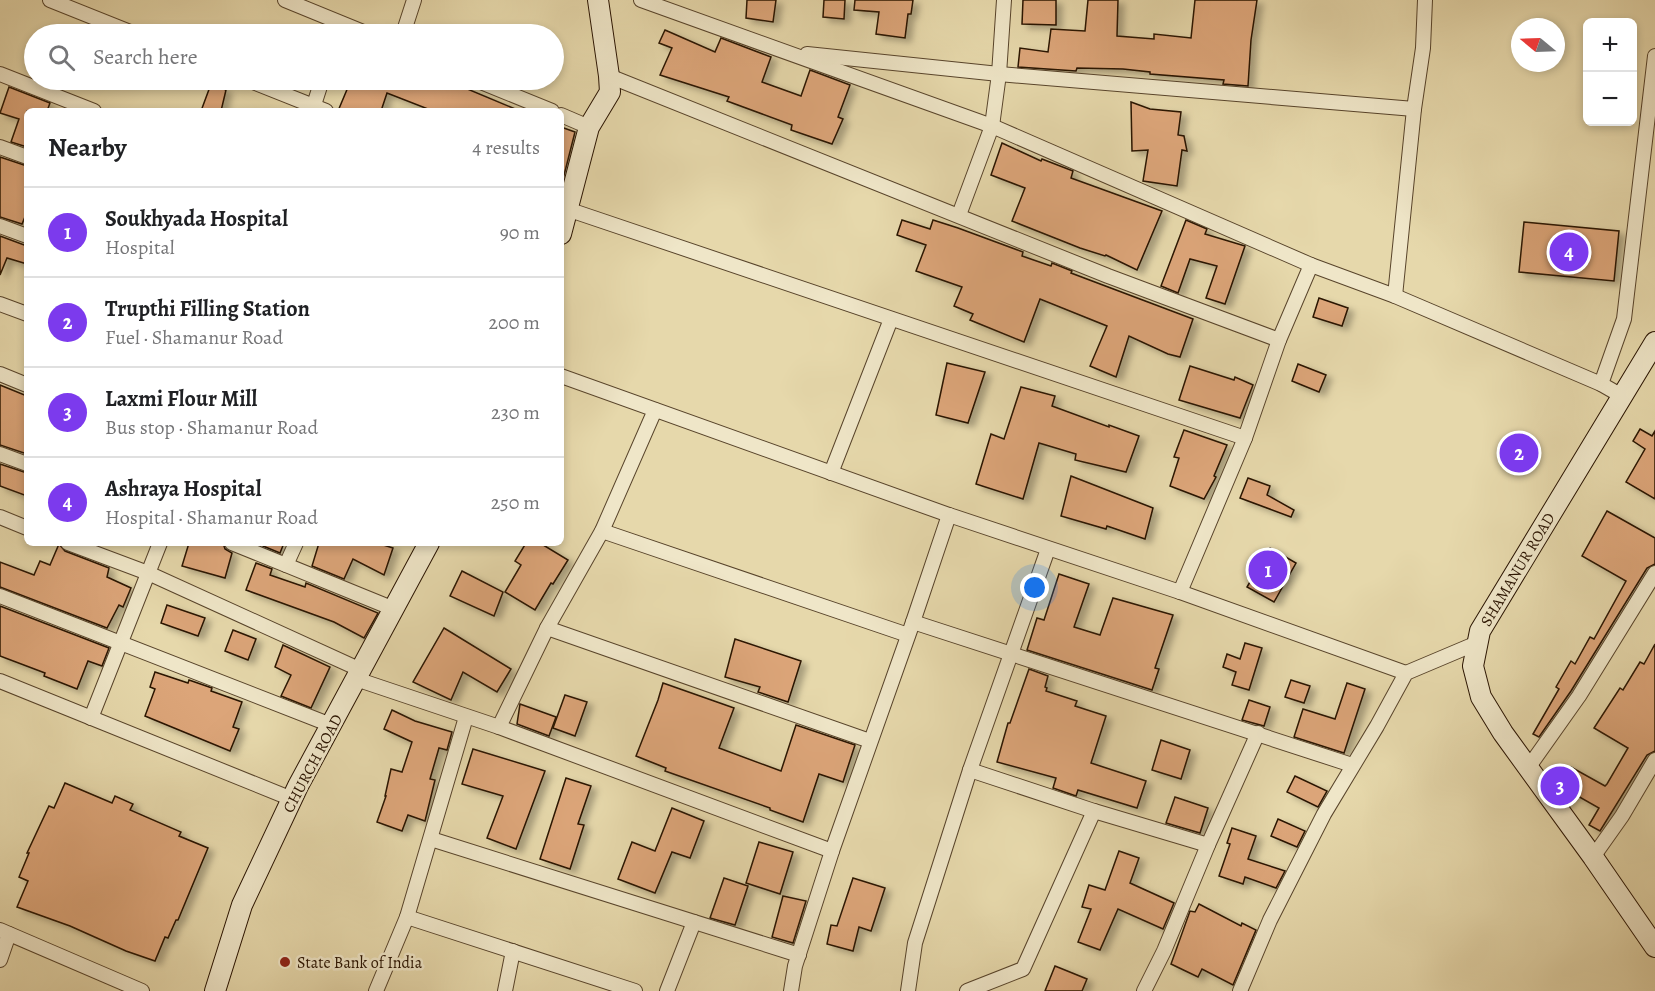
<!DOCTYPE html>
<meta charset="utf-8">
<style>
:root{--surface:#fff;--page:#f2f2f2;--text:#202124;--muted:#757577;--line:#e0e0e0;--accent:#7c3aed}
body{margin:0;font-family:Alegreya,serif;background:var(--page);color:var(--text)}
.controls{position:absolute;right:18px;top:18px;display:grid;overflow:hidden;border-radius:9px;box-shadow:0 3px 9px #0003}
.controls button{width:54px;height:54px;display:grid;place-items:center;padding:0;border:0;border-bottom:2px solid var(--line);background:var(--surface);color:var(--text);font:30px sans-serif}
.compass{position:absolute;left:1511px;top:18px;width:54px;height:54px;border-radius:50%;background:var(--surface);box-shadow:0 3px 9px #0003;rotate:289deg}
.you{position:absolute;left:1035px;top:588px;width:21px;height:21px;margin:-15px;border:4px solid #fff;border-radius:50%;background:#1a73e8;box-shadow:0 0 0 9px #1a73e833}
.badge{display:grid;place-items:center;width:39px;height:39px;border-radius:50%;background:var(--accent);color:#fff;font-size:20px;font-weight:700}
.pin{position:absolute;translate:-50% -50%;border:3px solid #fff;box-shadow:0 2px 6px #0006}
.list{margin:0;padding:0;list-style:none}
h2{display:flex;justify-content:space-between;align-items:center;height:78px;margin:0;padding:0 24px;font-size:26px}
h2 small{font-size:20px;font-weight:400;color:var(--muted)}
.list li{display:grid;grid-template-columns:39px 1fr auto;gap:18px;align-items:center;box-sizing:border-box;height:90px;padding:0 24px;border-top:2px solid var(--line)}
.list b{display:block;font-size:22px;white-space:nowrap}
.list p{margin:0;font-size:20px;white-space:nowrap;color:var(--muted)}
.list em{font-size:20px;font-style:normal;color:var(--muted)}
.icon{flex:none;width:33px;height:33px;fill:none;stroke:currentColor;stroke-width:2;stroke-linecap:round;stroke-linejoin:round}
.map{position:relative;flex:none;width:1655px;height:991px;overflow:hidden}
.search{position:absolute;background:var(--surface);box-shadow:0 3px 9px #0003;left:24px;top:24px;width:540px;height:66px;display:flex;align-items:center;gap:15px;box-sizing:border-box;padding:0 21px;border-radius:33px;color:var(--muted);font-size:22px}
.panel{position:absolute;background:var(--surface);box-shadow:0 3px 9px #0003;left:24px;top:108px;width:540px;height:438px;border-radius:9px}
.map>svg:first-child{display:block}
.building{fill:#dca579;stroke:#291300;stroke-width:1.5;filter:url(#shadow)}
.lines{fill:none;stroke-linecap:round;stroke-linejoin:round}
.minor-casing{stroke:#58442b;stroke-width:16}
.secondary-casing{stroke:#291300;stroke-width:22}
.minor{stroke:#efe6c8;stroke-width:14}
.secondary{stroke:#efe6c8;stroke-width:20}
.poi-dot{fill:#8f2418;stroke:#efe6c8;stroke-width:2}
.labels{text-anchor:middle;stroke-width:5;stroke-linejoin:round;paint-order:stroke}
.street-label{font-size:16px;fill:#291300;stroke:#efe6c8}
.poi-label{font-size:16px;fill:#291300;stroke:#efe6c8;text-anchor:start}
</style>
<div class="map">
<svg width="1655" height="991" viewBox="0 0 1655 991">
<defs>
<filter id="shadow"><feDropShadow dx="6" dy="4" stdDeviation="3" flood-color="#0004"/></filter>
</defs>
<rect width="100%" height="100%" fill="#e6d8ab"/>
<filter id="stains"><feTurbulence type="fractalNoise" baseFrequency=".00333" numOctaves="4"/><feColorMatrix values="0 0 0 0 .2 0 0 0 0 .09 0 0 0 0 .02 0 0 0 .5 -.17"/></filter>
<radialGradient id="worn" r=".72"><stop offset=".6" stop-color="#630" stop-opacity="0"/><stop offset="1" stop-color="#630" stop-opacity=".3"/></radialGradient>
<!-- building -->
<g class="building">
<polygon points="747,0 776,0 773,22 746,18"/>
<polygon points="824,0 845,0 844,19 823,17"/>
<polygon points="855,0 913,0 911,14 908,14 905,38 876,34 879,12 854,10"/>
<polygon points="1023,0 1056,0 1056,25 1022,24"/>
<polygon points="1088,0 1118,0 1117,36 1154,39 1154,34 1191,38 1195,0 1257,0 1251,40 1248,86 1223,84 1224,80 1150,74 1150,72 1123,69 1077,68 1076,71 1018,67 1020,48 1048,52 1051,29 1085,31"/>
<polygon points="665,30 715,52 721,38 771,57 762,82 801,96 810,70 850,85 838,117 843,119 832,144 791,130 792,125 727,101 729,97 660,75 672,48 659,43"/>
<polygon points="351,80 446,80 520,111 433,111 387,93 381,111 338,111"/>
<polygon points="211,84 226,90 221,111 201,111"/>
<polygon points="9,87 50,103 47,111 27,111 27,147 11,142 19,119 0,113"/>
<polygon points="1131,102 1150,109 1181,112 1178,135 1184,136 1187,151 1182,150 1177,186 1143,181 1148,150 1132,151"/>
<polygon points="561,127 575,132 561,187"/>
<polygon points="1002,143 1041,161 1042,159 1073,171 1071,178 1162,211 1137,270 1106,255 1105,256 1080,248 1012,221 1025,188 991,175"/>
<polygon points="0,157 27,166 27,212 22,224 0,217"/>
<polygon points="902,220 930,229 933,220 958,228 1023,252 1022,256 1051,266 1052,263 1072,271 1071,273 1193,319 1180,357 1168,354 1129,336 1116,377 1090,366 1107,326 1040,299 1024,342 970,320 973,314 954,306 962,287 916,271 926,245 897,235"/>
<polygon points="1186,220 1207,229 1205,234 1245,246 1225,304 1206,298 1217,266 1190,259 1178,293 1161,286"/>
<polygon points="1524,222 1619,231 1614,281 1519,272"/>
<polygon points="0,236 27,246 27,264 7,258 0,275"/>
<polygon points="1319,298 1348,308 1342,326 1313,317"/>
<polygon points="947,363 985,372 968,423 936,415"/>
<polygon points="1298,364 1326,375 1319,392 1292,381"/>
<polygon points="1190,366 1234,380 1235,377 1253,385 1240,418 1179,400"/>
<polygon points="0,385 27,396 27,454 0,445"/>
<polygon points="1021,387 1055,396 1052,406 1109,427 1109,425 1139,436 1126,472 1075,460 1076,454 1039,443 1023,499 976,484 991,434 1004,439"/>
<polygon points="1640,429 1652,436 1655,431 1655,499 1626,482 1645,449 1633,441"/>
<polygon points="1184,430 1227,445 1214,476 1216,477 1204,499 1170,486 1179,458 1174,457"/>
<polygon points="0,464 27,473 27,496 0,486"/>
<polygon points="1071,476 1153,508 1145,539 1107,526 1106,529 1061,516"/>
<polygon points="1248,478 1270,486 1267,495 1294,510 1291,517 1240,498"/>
<polygon points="1607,511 1655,538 1655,564 1647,568 1571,691 1539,737 1533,734 1559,689 1556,687 1571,661 1575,664 1590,637 1594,639 1626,581 1582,556"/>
<polygon points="189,543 223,543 225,549 232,553 225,578 182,566"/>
<polygon points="264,543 284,543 280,553 263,546"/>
<polygon points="319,543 377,543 393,548 384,575 353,559 344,579 312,566"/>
<polygon points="526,543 540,543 568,560 553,584 551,583 535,610 505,592 521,565 515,561"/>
<polygon points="59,544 65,551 109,568 107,577 131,588 123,607 119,605 107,628 0,587 0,562 34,575 40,561 50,565"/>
<polygon points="1270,548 1296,563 1274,602 1247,587"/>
<polygon points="256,563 272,569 270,575 305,587 306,583 378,613 364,638 334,622 246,590"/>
<polygon points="462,571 503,592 494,616 450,596"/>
<polygon points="1059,574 1089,584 1074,627 1100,635 1113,598 1173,615 1155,668 1159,669 1152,690 1027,650 1037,618 1044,620"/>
<polygon points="167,605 205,618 198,636 161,623"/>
<polygon points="0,606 109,648 102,666 88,661 77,689 44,676 45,673 0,656"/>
<polygon points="444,628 511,669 497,692 463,672 451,700 413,682"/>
<polygon points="233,630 256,639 248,660 225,651"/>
<polygon points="735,639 801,661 788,702 758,692 760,687 725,677"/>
<polygon points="1245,643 1262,648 1249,690 1232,685 1236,672 1223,667 1227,654 1240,659"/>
<polygon points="1655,644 1655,751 1647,755 1600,831 1589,825 1599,808 1560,786 1571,767 1605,786 1607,784 1628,748 1594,728 1620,688 1623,690 1640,662 1644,664"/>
<polygon points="283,645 330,667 311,708 281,696 291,675 275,667"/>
<polygon points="1029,669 1048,676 1045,687 1047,688 1046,691 1077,701 1075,706 1106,716 1091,763 1146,781 1137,808 1078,790 1076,796 1053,788 1056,778 997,762 1008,723 1010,723"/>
<polygon points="155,672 188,683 189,680 212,688 211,691 242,702 233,727 239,729 230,751 145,716 155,689 150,687"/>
<polygon points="1291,680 1310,686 1304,703 1285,697"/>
<polygon points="663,683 734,708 719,748 781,771 796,725 855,745 843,782 819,774 803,822 770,810 770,808 665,771 666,768 636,756 658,700"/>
<polygon points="1347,683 1365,689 1344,753 1294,737 1303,709 1335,719"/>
<polygon points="565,695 587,702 575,736 553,728"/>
<polygon points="1249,700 1270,707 1264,726 1242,720"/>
<polygon points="520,704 556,717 549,736 517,724"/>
<polygon points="392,710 415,721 452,732 447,750 439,748 430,779 435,780 425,821 408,815 402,831 377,822 386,796 385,796 391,769 402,772 412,742 384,729"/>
<polygon points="1161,740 1190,750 1181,779 1152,770"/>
<polygon points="473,749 545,771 516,849 487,838 503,796 462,784"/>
<polygon points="1295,776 1327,791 1318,807 1287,792"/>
<polygon points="566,778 591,786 578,824 584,825 570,869 540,859"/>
<polygon points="65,783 112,803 115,796 133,804 130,810 181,832 179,836 208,848 178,920 176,920 168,938 165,937 155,961 126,951 70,926 17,907 28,881 19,877 29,853 27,853 49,806 54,808"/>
<polygon points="1175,797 1208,808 1200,833 1166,823"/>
<polygon points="672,808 704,821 690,858 672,852 655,893 618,879 632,842 655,851"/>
<polygon points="1278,819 1305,831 1297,847 1271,836"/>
<polygon points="1232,828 1256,836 1248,859 1285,871 1276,888 1245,877 1243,884 1219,876 1230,844 1227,843"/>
<polygon points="759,842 793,852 780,894 746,883"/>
<polygon points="1119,851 1139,858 1130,883 1174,903 1163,929 1118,909 1100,950 1078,942 1091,909 1082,907 1089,885 1105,890"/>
<polygon points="724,878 748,886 735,925 710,918"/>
<polygon points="853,878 885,888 871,931 859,927 853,951 827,944 831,925 837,926"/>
<polygon points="783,896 806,901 793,943 772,937"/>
<polygon points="1199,904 1241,926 1242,923 1256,930 1233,985 1202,969 1198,977 1171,964 1190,911 1195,912"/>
<polygon points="1055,966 1087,979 1082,991 1045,991"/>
</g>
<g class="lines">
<!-- minor casing -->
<g class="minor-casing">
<g id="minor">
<polyline points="50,0 135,34"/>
<polyline points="285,0 368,34"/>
<polyline points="641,0 992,126 1311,265 1395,296 1601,384 1622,396"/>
<polyline points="403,34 414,0"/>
<polyline points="807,54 999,74 1414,109"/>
<polyline points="0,74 94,111"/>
<polyline points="609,76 1108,276 1279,340"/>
<polyline points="248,80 326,111"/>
<polyline points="476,80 552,111"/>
<polyline points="312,111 322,80"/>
<polyline points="561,115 589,127"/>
<polyline points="0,147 27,157"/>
<polyline points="561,207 1245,438"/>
<polyline points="959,215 992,126 999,74 1004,0"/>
<polyline points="0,226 27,236"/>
<polyline points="1395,296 1414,109 1423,48 1425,0"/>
<polyline points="0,304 27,314"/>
<polyline points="0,374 27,385"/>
<polyline points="561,376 949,515 1180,592 1406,673"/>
<polyline points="1601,384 1624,319 1655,56"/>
<polyline points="0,454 27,464"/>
<polyline points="831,473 891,319"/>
<polyline points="0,517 27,528"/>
<polyline points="602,531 908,635"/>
<polyline points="68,543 148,573 361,670"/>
<polyline points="232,543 394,609"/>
<polyline points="286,565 296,543"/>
<polyline points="1180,592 1245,438 1279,340 1311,265"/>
<polyline points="0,596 331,725"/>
<polyline points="913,622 1352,765"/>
<polyline points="547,628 870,741"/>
<polyline points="356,679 499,727 832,851"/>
<polyline points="0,681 292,799"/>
<polyline points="91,718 160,543"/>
<polyline points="499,727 547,628 602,531 655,410"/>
<polyline points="1528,768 1579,696 1655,573"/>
<polyline points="970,770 1094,811 1208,845"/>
<polyline points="431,839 799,955"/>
<polyline points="1593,857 1622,816 1655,760"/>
<polyline points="407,917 635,991"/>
<polyline points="0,930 142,991"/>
<polyline points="0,960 9,934"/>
<polyline points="376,991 407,917 466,717"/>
<polyline points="505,991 513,951"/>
<polyline points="667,991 694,922"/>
<polyline points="791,991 795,966 832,851 913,622 949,515"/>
<polyline points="908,991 915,943 970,770 1048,549"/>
<polyline points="967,991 1023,969 1094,811"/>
<polyline points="1144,991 1164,951 1208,845 1258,733"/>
<polyline points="1240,991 1270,920 1324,814 1377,726 1406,673 1477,643"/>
</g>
</g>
<!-- secondary casing -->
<g class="secondary-casing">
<g id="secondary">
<polyline points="561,234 589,127 610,92 609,76 598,0"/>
<polyline points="1655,342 1480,631 1473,666 1481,697 1503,733 1593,857 1655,947"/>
<polyline points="215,991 242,905 298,786 429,543"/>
</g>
</g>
<!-- minor -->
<use href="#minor" class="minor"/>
<!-- secondary -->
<use href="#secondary" class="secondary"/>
</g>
<!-- markers -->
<circle class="poi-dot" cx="285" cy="962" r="6"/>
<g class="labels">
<!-- street labels -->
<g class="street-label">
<text transform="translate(1517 569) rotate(-59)" y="6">SHAMANUR ROAD</text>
<text transform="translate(312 763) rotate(-62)" y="6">CHURCH ROAD</text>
</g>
<!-- poi labels -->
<g class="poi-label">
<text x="297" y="968">State Bank of India</text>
</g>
</g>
<rect width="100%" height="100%" filter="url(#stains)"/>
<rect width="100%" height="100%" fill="url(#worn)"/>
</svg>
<div class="controls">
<button>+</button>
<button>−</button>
</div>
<svg class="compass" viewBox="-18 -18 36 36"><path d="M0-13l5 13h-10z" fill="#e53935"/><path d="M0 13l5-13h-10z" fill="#757577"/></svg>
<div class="you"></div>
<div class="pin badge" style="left:1268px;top:570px">1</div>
<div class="pin badge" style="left:1519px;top:453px">2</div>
<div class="pin badge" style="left:1560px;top:786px">3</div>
<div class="pin badge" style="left:1569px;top:252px">4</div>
<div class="search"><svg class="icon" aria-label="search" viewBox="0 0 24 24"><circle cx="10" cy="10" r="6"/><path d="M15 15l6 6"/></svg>Search here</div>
<section class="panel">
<h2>Nearby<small>4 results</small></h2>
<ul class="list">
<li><span class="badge">1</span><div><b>Soukhyada Hospital</b><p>Hospital</p></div><em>90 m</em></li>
<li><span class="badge">2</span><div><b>Trupthi Filling Station</b><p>Fuel · Shamanur Road</p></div><em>200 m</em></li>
<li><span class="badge">3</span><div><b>Laxmi Flour Mill</b><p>Bus stop · Shamanur Road</p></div><em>230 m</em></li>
<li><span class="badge">4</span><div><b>Ashraya Hospital</b><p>Hospital · Shamanur Road</p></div><em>250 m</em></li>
</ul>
</section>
</div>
